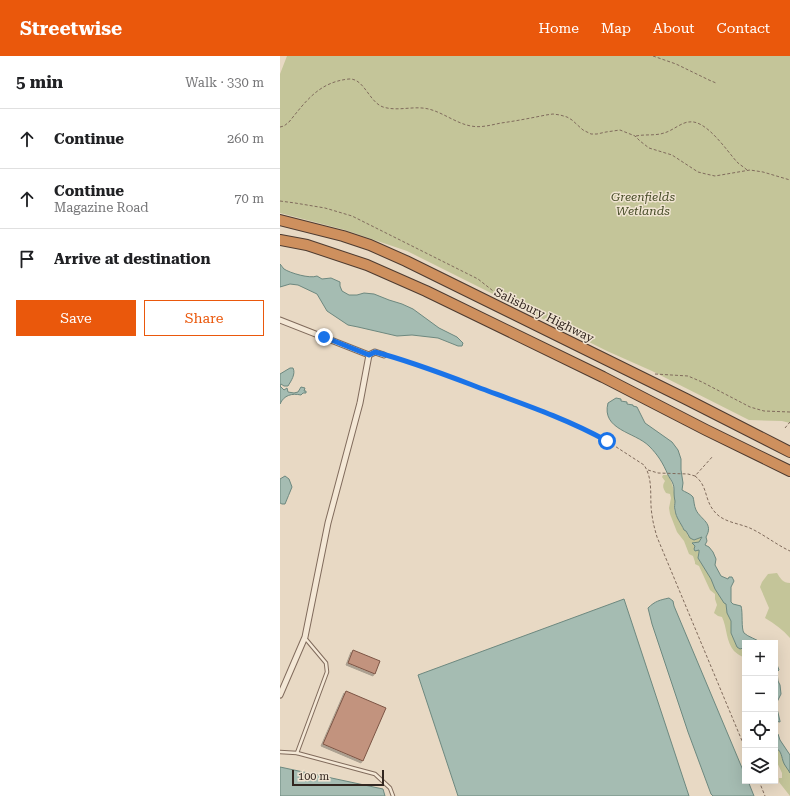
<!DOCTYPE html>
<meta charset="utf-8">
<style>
:root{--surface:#fff;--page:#f6f6f6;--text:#202124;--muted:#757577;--line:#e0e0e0;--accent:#ea580c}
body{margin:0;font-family:"Roboto Serif",serif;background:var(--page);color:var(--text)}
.controls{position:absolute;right:12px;bottom:12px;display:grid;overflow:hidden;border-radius:0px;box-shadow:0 4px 16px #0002}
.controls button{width:36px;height:36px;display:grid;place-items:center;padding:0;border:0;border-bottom:1px solid var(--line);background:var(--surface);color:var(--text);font:20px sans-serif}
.scale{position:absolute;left:12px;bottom:10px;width:92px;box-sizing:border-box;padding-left:4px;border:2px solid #32261f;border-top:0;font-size:11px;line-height:14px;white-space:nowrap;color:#32261f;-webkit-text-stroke:3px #f0e4d2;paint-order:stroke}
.stop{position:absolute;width:12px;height:12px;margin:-9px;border:3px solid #1a73e8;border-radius:50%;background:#fff}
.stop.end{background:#1a73e8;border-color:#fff;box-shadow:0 1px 4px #0008}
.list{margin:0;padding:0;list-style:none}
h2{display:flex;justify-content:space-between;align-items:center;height:52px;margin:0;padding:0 16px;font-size:17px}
h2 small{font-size:13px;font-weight:400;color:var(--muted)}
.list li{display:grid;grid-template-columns:26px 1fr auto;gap:12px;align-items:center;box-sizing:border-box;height:60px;padding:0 16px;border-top:1px solid var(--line)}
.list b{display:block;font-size:15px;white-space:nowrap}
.list p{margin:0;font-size:13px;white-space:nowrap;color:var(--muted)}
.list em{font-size:13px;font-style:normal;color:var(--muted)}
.actions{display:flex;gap:8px;padding:12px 16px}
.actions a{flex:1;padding:9px 0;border:1px solid var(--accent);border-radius:0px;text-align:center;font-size:14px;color:var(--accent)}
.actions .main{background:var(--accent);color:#fff}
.icon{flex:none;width:22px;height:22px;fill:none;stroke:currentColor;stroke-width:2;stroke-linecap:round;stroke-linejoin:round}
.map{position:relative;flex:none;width:510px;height:740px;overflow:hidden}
header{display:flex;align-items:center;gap:24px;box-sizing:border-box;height:56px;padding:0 20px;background:var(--accent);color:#fff}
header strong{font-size:19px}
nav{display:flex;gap:22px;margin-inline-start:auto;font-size:14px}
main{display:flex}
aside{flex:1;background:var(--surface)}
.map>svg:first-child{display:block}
.green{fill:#c4c599}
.water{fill:#a5bcb2;stroke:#6d887f}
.building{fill:#c2937e;stroke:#7c5545;filter:url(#shadow)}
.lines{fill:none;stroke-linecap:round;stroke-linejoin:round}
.lane-casing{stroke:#806b5c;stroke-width:4.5}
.street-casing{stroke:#806b5c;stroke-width:7}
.highway-casing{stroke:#4e3b30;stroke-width:12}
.path{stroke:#806b5c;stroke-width:1;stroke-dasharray:3 2;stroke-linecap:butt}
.lane{stroke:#f4e8d6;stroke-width:2.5}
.street{stroke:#f4e8d6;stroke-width:5}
.highway{stroke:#ce905e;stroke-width:10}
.route{stroke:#1a73e8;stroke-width:5}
.labels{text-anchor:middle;stroke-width:3;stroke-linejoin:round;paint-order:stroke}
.park-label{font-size:12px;font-style:italic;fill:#474c28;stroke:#f0e4d2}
.street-label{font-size:12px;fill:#32261f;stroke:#f0e4d2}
</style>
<header>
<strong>Streetwise</strong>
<nav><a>Home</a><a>Map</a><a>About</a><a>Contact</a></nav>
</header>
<main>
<aside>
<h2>5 min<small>Walk · 330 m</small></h2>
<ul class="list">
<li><svg class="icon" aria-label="ahead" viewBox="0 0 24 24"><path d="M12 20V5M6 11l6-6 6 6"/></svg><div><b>Continue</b></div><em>260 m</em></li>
<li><svg class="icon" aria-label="ahead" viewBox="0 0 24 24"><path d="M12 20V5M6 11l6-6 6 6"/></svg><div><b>Continue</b><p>Magazine Road</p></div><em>70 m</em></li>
<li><svg class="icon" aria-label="arrive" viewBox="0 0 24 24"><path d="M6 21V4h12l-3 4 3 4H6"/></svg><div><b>Arrive at destination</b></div></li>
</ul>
<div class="actions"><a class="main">Save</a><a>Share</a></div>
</aside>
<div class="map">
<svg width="510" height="740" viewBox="0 0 510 740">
<defs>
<filter id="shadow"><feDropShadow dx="-2" dy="2" stdDeviation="0" flood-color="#0004"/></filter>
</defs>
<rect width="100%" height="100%" fill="#e8d9c4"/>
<!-- green -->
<g class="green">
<polygon points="7,0 510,0 510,367 502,365 469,364 372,315 327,295 127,195 65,174 0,157 0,18"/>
<path d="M383,419H388C393,428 394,434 395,444C395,447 394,450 394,453C396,461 401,467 404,474L406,475L408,480L422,481L420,486L413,488L415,490V495L419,494V495L418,499V502L431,523L435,533L446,548L447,556L451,565V577L457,591L463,592L465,588V602C461,600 457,598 454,595C446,586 447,571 442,561L438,560L434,557L437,549L435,543V538L430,534L419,510L415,508V506L413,500L409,498L404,485L397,476L390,458L389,452L391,442L390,438L386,437C383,432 382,430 385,425L382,421Z"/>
<path d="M497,517C500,522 503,527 510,527V582C503,574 495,568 485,562L489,552L480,531L482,526L488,518Z"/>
<polygon points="495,691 500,694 502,700 503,705 510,717 510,740 499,726 499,722 502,722 502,717 495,702"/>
</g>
<!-- water -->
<g class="water">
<path d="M0,208C1,209 3,212 4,213C10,217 30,223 37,220L42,223L51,222L60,226V230L62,235L69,239H77L84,237L94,238L109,244L122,248L133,253L159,272L177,281L183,287L182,290H178L158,282L132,279L117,280L78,271L68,269L47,255L37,238L18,229L10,228L0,231Z"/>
<path d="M10,312H13C16,318 11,325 8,330H4L1,328L0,330L4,334L7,332L8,336L14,337L18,336L21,331L25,332L24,335H26V337H23L21,339C12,337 4,339 0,348V318Z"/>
<path d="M336,342L341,343V345L347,346V348L353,349V350L357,351L365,367L392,386L398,394L401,403V414L403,427L402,434C405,436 411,438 413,441C414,444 414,450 416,454C421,464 434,467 426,481L427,485L425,489L429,491L433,496L436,503L435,509L441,520L448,523L449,521H452L454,525L451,531V546L453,548L461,550C463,556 461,573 464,577C468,581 477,583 481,587C476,587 472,585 467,585L463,592L460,593L457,591L451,577V565L447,557L446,548L444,547L435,533L431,523L418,502L419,496V494L415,495L414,493L415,490L412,487L419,486L422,481L414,484L410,482L406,475L404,474C401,467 396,462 395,454C394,451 395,448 395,445C394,441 394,437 394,433C394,427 390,423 388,419C383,407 378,399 369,390C355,376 321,374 328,347Z"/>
<path d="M5,420L9,423L12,431C10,437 7,442 5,448H2L0,447V423Z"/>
<path d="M389,542L393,545L394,550L465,719V725H468L474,740H433L431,738L408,676L372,568L368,552C375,545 380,544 389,542Z"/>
<polygon points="344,543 409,740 178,740 138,619"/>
<polygon points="495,606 496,606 499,614 497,616 498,625 500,629 501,638 496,648 499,661 500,665 500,666 495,665"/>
<path d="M495,678H498L500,684L510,699V717C508,713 504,709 503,705C501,698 501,695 495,691Z"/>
<polygon points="0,711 103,733 105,740 0,740"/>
</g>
<!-- building -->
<g class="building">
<polygon points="73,594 100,605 95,618 68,607"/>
<polygon points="66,635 106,652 83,705 43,688"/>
</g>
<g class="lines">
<!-- lane casing -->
<g class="lane-casing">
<g id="lane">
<polyline points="0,696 17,697 95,718 110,732 113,740"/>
<polyline points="17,697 47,616 46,607 25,582"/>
</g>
</g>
<!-- street casing -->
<g class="street-casing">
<g id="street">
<polyline points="0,264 89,299 95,296 104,299"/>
<polyline points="0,639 25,581 48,467 80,347 89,299"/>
</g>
</g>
<!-- highway casing -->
<g class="highway-casing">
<g id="highway">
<polyline points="0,164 63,180 90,189 126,205 406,343 510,396"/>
<polyline points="0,184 27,189 87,209 146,235 323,321 426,374 510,415"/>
</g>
</g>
<!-- path -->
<g class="path">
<polyline points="373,0 396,8 429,24 436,27"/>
<path d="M0,71L4,70L9,66C26,45 39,26 69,23C84,22 89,46 103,51C116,55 129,51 142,52C159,53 174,67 191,70C201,72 211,69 221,67C236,65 251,62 266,59L273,58L280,59L287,61L292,64L303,74L311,78H317L326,76L340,74L355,80L360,85L369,92L392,99L418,116L426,118L435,120L470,114L483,116L510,124"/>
<path d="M356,80C365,78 375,80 384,77C392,75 402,66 409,66C426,63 447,95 457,106C460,109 464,111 467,114"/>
<polyline points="0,145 15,147 45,152 72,160 198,223 222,242"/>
<path d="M109,300L141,310L276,361L310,376L327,385L364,409C374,424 369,442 372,459C373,467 375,474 377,481L465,692"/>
<polyline points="375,318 408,320 422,326 470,351 484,355 510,356"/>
<polyline points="505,372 510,366"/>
<polyline points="368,414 378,417 408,418 415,420 433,400"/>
<path d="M415,420C428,430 424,443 434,455C443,467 460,467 472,473C486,480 497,489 510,495"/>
<polyline points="479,725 485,740"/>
</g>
<!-- lane -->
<use href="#lane" class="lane"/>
<!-- street -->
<use href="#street" class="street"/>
<!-- highway -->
<use href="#highway" class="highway"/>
</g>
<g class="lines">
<!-- route -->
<path class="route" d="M44,281L89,299L95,296C134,306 171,321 208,335C249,350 289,364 327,385"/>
</g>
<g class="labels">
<!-- park labels -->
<g class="park-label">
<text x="363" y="145">Greenfields<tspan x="363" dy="14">Wetlands</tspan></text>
</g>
<!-- street labels -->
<g class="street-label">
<text transform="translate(264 259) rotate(26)" y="4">Salisbury Highway</text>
</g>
</g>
</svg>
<div class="controls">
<button>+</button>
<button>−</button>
<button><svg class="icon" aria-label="locate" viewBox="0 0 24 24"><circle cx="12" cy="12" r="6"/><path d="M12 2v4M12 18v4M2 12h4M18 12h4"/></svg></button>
<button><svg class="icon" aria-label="layers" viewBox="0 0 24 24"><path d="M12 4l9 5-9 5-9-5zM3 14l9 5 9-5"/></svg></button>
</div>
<div class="scale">100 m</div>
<div class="stop" style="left:327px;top:385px"></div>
<div class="stop end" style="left:44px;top:281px"></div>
</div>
</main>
